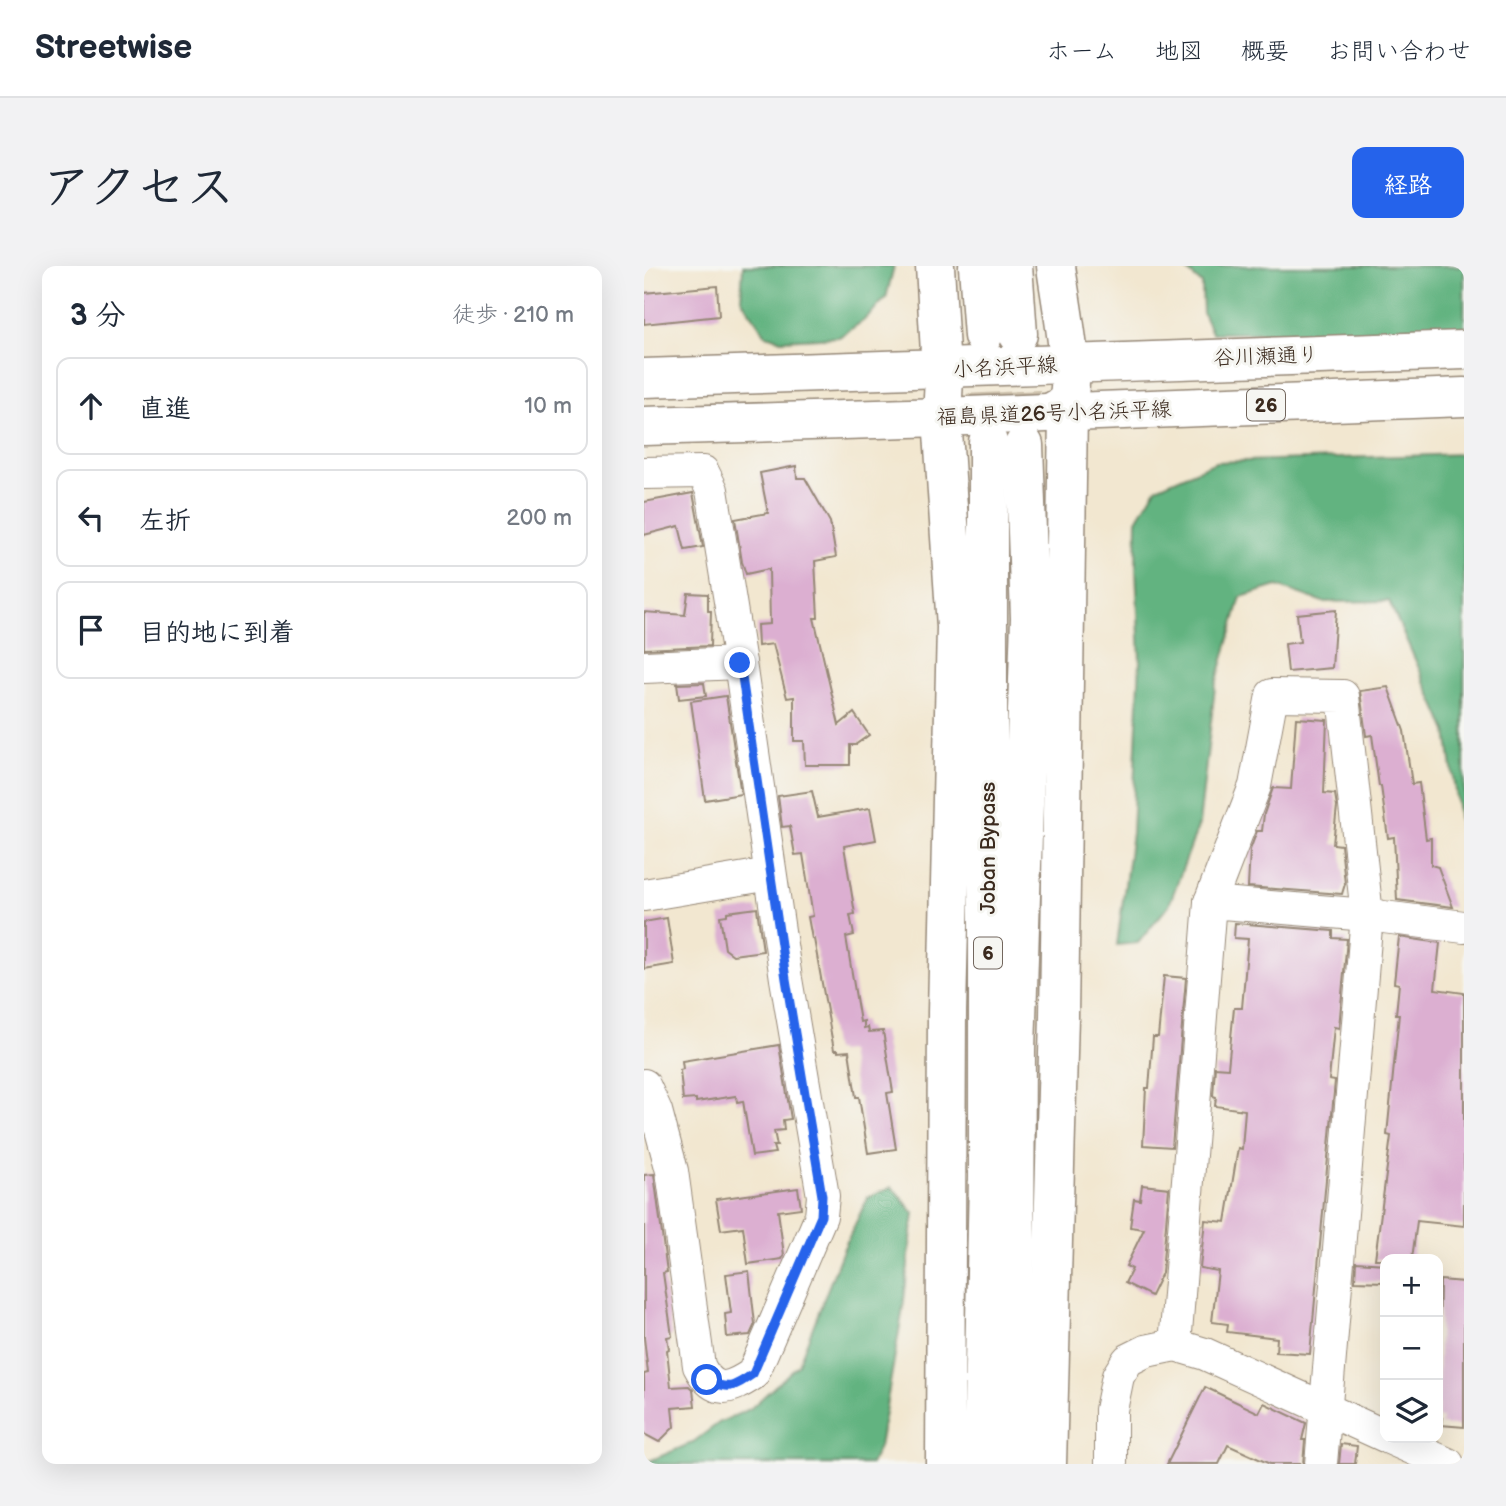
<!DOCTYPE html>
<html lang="ja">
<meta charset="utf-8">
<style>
:root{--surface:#fff;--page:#f2f2f3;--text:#1f2937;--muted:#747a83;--line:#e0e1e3;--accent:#2563eb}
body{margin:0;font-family:"Balsamiq Sans","Klee One",sans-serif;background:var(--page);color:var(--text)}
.controls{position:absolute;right:21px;bottom:21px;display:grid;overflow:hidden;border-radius:14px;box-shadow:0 7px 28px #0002}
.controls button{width:63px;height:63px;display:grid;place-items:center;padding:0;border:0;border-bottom:2px solid var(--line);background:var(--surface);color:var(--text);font:35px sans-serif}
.stop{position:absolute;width:21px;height:21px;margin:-16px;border:5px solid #2563eb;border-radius:50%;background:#fff}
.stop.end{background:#2563eb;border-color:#fff;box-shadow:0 2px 7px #0008}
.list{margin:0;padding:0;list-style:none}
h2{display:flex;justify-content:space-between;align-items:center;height:91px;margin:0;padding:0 28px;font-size:30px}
h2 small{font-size:23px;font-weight:400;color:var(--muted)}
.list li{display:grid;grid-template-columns:46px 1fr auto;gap:21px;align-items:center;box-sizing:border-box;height:98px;margin:0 14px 14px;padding:0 14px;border:2px solid var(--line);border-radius:14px}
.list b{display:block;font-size:26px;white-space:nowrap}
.list em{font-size:23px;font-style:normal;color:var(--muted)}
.icon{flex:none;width:38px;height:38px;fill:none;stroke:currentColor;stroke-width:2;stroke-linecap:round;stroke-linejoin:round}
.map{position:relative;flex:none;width:820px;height:1198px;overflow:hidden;border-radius:14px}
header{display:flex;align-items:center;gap:42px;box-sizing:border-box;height:98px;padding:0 35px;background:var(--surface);border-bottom:2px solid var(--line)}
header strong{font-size:33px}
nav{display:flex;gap:38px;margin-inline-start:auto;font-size:24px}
.intro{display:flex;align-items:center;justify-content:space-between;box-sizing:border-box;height:168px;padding:0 42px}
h1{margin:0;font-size:49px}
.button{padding:18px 32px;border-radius:14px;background:var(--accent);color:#fff;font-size:24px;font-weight:700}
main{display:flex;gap:42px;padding:0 42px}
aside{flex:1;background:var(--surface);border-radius:14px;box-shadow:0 7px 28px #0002}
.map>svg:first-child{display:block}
.forest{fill:#62b380;stroke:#4e6e4f;stroke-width:2}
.building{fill:#dcafd1}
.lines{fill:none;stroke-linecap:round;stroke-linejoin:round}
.highway-tunnel{stroke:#cdc1ac;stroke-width:38;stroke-dasharray:38 19;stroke-linecap:butt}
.minor-casing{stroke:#968877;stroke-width:34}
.major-casing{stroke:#968877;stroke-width:41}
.highway-casing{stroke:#968877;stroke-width:41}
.minor{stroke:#fff;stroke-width:32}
.major{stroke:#fff;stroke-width:38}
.highway{stroke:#fff;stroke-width:38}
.route{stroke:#2563eb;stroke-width:9}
.labels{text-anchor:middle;stroke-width:6;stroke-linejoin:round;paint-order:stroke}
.shield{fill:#f6f6f2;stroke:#73675e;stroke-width:2}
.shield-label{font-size:19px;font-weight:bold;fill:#3b2a1e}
.street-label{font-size:21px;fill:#3b2a1e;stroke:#f6f6f2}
</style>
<header>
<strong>Streetwise</strong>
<nav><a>ホーム</a><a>地図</a><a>概要</a><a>お問い合わせ</a></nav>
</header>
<div class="intro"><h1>アクセス</h1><a class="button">経路</a></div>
<main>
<aside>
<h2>3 分<small>徒歩 · 210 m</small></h2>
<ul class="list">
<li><svg class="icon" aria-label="ahead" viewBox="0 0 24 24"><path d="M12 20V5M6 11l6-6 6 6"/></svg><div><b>直進</b></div><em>10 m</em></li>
<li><svg class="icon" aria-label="left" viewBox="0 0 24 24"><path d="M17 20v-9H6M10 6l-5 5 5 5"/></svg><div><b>左折</b></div><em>200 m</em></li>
<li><svg class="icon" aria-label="arrive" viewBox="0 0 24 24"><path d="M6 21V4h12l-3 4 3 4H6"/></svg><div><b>目的地に到着</b></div></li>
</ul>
</aside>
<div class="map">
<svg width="820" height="1198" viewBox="0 0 820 1198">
<rect width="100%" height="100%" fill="#f6f6f2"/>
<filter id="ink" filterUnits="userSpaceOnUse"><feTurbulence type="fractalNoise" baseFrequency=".0143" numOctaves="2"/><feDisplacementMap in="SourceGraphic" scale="14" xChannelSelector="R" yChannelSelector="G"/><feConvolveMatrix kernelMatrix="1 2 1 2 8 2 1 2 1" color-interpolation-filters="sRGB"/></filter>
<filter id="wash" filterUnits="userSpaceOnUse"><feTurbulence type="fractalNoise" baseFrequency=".00686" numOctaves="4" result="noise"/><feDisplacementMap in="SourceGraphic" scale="28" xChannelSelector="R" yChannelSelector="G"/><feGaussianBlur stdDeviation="1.57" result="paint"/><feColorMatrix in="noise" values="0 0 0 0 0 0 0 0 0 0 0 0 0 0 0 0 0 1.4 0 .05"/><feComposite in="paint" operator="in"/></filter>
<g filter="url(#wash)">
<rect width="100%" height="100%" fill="#f2e7d0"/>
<!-- forest -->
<g class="forest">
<polygon points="99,0 250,0 242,32 219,55 195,71 137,74 122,69 97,33"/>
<polygon points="538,0 820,0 820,63 793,67 568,67 559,47 558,18"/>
<polygon points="820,188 820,569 816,563 803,465 745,335 679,336 633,320 597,331 571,421 555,558 525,639 494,677 473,679 488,567 496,394 492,302 493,254 512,222 572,196"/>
<polygon points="248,921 270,947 259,1042 235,1181 227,1198 0,1198 0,1194 3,1196 48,1177 76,1156 106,1143 154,1099 199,984 224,931"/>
</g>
<g id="blocks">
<!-- building -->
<g class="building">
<polygon points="73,20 75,50 0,58 0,27"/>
<polygon points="152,200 153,212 161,212 186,256 192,291 171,295 174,352 170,352 195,459 210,447 225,469 211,479 206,479 206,499 161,499 160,475 150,475 150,431 143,432 129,378 114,380 113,359 126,358 125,303 102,308 98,296 91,253 124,247 116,207"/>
<polygon points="49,227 59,281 41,284 35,260 0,269 0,236"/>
<polygon points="44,327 64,328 64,345 67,345 66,380 0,383 0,346 41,349"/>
<polygon points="692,344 688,402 644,406 641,378 656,376 653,348"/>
<polygon points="60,417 62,430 35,433 33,418"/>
<polygon points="744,421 760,465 768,518 775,517 782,573 787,572 787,599 794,601 809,641 753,634 750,571 744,572 737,520 735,520 728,469 722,470 716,425"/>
<polygon points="82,430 97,528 61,534 47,435"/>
<polygon points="652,452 683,454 680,527 691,528 693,540 689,578 697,579 701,618 698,628 604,621 606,584 613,565 618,565 620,548 629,522 647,523"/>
<polygon points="168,525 174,551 226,542 232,574 200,580 211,648 206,649 210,669 202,671 216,756 220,755 220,762 224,761 225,766 239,765 249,826 243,827 252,883 224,887 215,831 212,831 205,785 194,786 194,784 190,784 170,673 168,673 164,651 169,650 159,588 151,589 146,560 138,561 134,530"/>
<polygon points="113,642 119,685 89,689 81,683 76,650 83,649 83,646"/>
<polygon points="23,652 30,698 0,703 0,656"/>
<polygon points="591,657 689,665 689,672 703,673 695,762 690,761 685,814 691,815 666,1088 632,1086 633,1072 583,1066 584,1058 568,1056 574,1005 556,1002 561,954 582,956 594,882 598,883 601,844 571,840 572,831 569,830 571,801 584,802 590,742 598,742 604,673 590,672"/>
<polygon points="755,671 796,677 791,723 820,727 820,960 773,955 768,993 731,993 747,870 743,869 755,748 752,748 755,718 750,717"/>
<polygon points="520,710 542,712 528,881 499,879 502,822 505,822 509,771 514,771"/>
<polygon points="135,779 147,853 139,854 140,864 130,865 133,880 129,880 131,887 108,890 99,835 93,836 92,830 52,836 52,833 39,834 36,804 39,803 38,795"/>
<polygon points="10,908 23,1006 19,1007 28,1070 23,1071 25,1083 23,1084 27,1121 45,1120 49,1124 51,1140 28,1142 30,1161 15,1176 0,1168 0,1108 4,1107 0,1072 0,909"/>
<polygon points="498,919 525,922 518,1007 507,1030 481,1017 488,1003 482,1000 500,963 486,961 490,933 496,934"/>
<polygon points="154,922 157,942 134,945 140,989 138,993 104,998 99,961 77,964 72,933"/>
<polygon points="712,996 741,998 741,1016 711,1015"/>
<polygon points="105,1005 111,1058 106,1069 83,1071 81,1048 87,1047 82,1008"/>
<polygon points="796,1014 820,1016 820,1161 797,1159 798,1152 794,1152"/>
<polygon points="561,1121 615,1147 620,1137 662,1157 658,1174 661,1174 659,1198 626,1198 584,1179 575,1198 523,1198"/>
<polygon points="697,1178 713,1180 711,1198 695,1198"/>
</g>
</g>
</g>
<g filter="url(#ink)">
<use href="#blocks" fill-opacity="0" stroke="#968877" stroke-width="2"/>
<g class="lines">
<!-- highway-tunnel -->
<g class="highway-tunnel">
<polyline points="374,68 380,179"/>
<polyline points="339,70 344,176"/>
</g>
<!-- minor casing -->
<g class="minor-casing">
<g id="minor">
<path d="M0,207L59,206L68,224L96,397L142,713L179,930L177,950L109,1108C85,1124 70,1129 55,1100L28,905L12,845L0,819"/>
<polyline points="0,401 96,397"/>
<polyline points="0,629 126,608"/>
<polyline points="566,636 611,520 628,429 699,430 723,649 677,1198"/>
<polyline points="531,1079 566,636 723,649 820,661"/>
<polyline points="745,1172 804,1198"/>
<polyline points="467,1198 467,1144 474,1110 484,1094 502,1085 531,1079 561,1088 741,1170"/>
</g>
</g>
<!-- major casing -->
<g class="major-casing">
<g id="major">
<path d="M0,112C273,105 547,92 820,84"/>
<polyline points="0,160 298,151 820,131"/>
</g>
</g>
<!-- highway casing -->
<g class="highway-casing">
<g id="highway">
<polyline points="291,0 297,104"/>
<polyline points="334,0 339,70"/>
<polyline points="369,0 374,68"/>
<path d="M408,146C414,142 422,139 424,132C432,110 415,27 412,0"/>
<polyline points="301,1198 303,746 312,361 298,151 300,112 311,103"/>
<polyline points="338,1198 344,911 344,176"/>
<polyline points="370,1198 372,784 386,352 380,179"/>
<polyline points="403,1198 415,750 424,146"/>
</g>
</g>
<!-- minor -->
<use href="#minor" class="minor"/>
<!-- major -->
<use href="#major" class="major"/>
<!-- highway -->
<use href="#highway" class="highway"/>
</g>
</g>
<g class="lines" filter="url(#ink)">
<!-- route -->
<path class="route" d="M63,1114C85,1125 90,1121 109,1108L177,950L178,930L142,713L96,397"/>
</g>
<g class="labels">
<!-- shield labels -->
<g class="shield">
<rect x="603" y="123.5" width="38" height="31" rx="5"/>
<rect x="330" y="671.5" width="28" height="31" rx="5"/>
</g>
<g class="shield-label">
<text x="622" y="146">26</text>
<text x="344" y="694">6</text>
</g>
<!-- street labels -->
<g class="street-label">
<text transform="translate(622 90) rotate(-2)" y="7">谷川瀬通り</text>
<text transform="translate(361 101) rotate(-3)" y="7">小名浜平線</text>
<text transform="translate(410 147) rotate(-2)" y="7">福島県道26号小名浜平線</text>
<text transform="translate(344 582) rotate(-90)" y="7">Joban Bypass</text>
</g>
</g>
</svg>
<div class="controls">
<button>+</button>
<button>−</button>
<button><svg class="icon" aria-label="layers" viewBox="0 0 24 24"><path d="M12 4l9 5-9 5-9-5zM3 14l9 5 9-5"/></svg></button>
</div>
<div class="stop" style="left:63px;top:1114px"></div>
<div class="stop end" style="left:96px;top:397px"></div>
</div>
</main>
